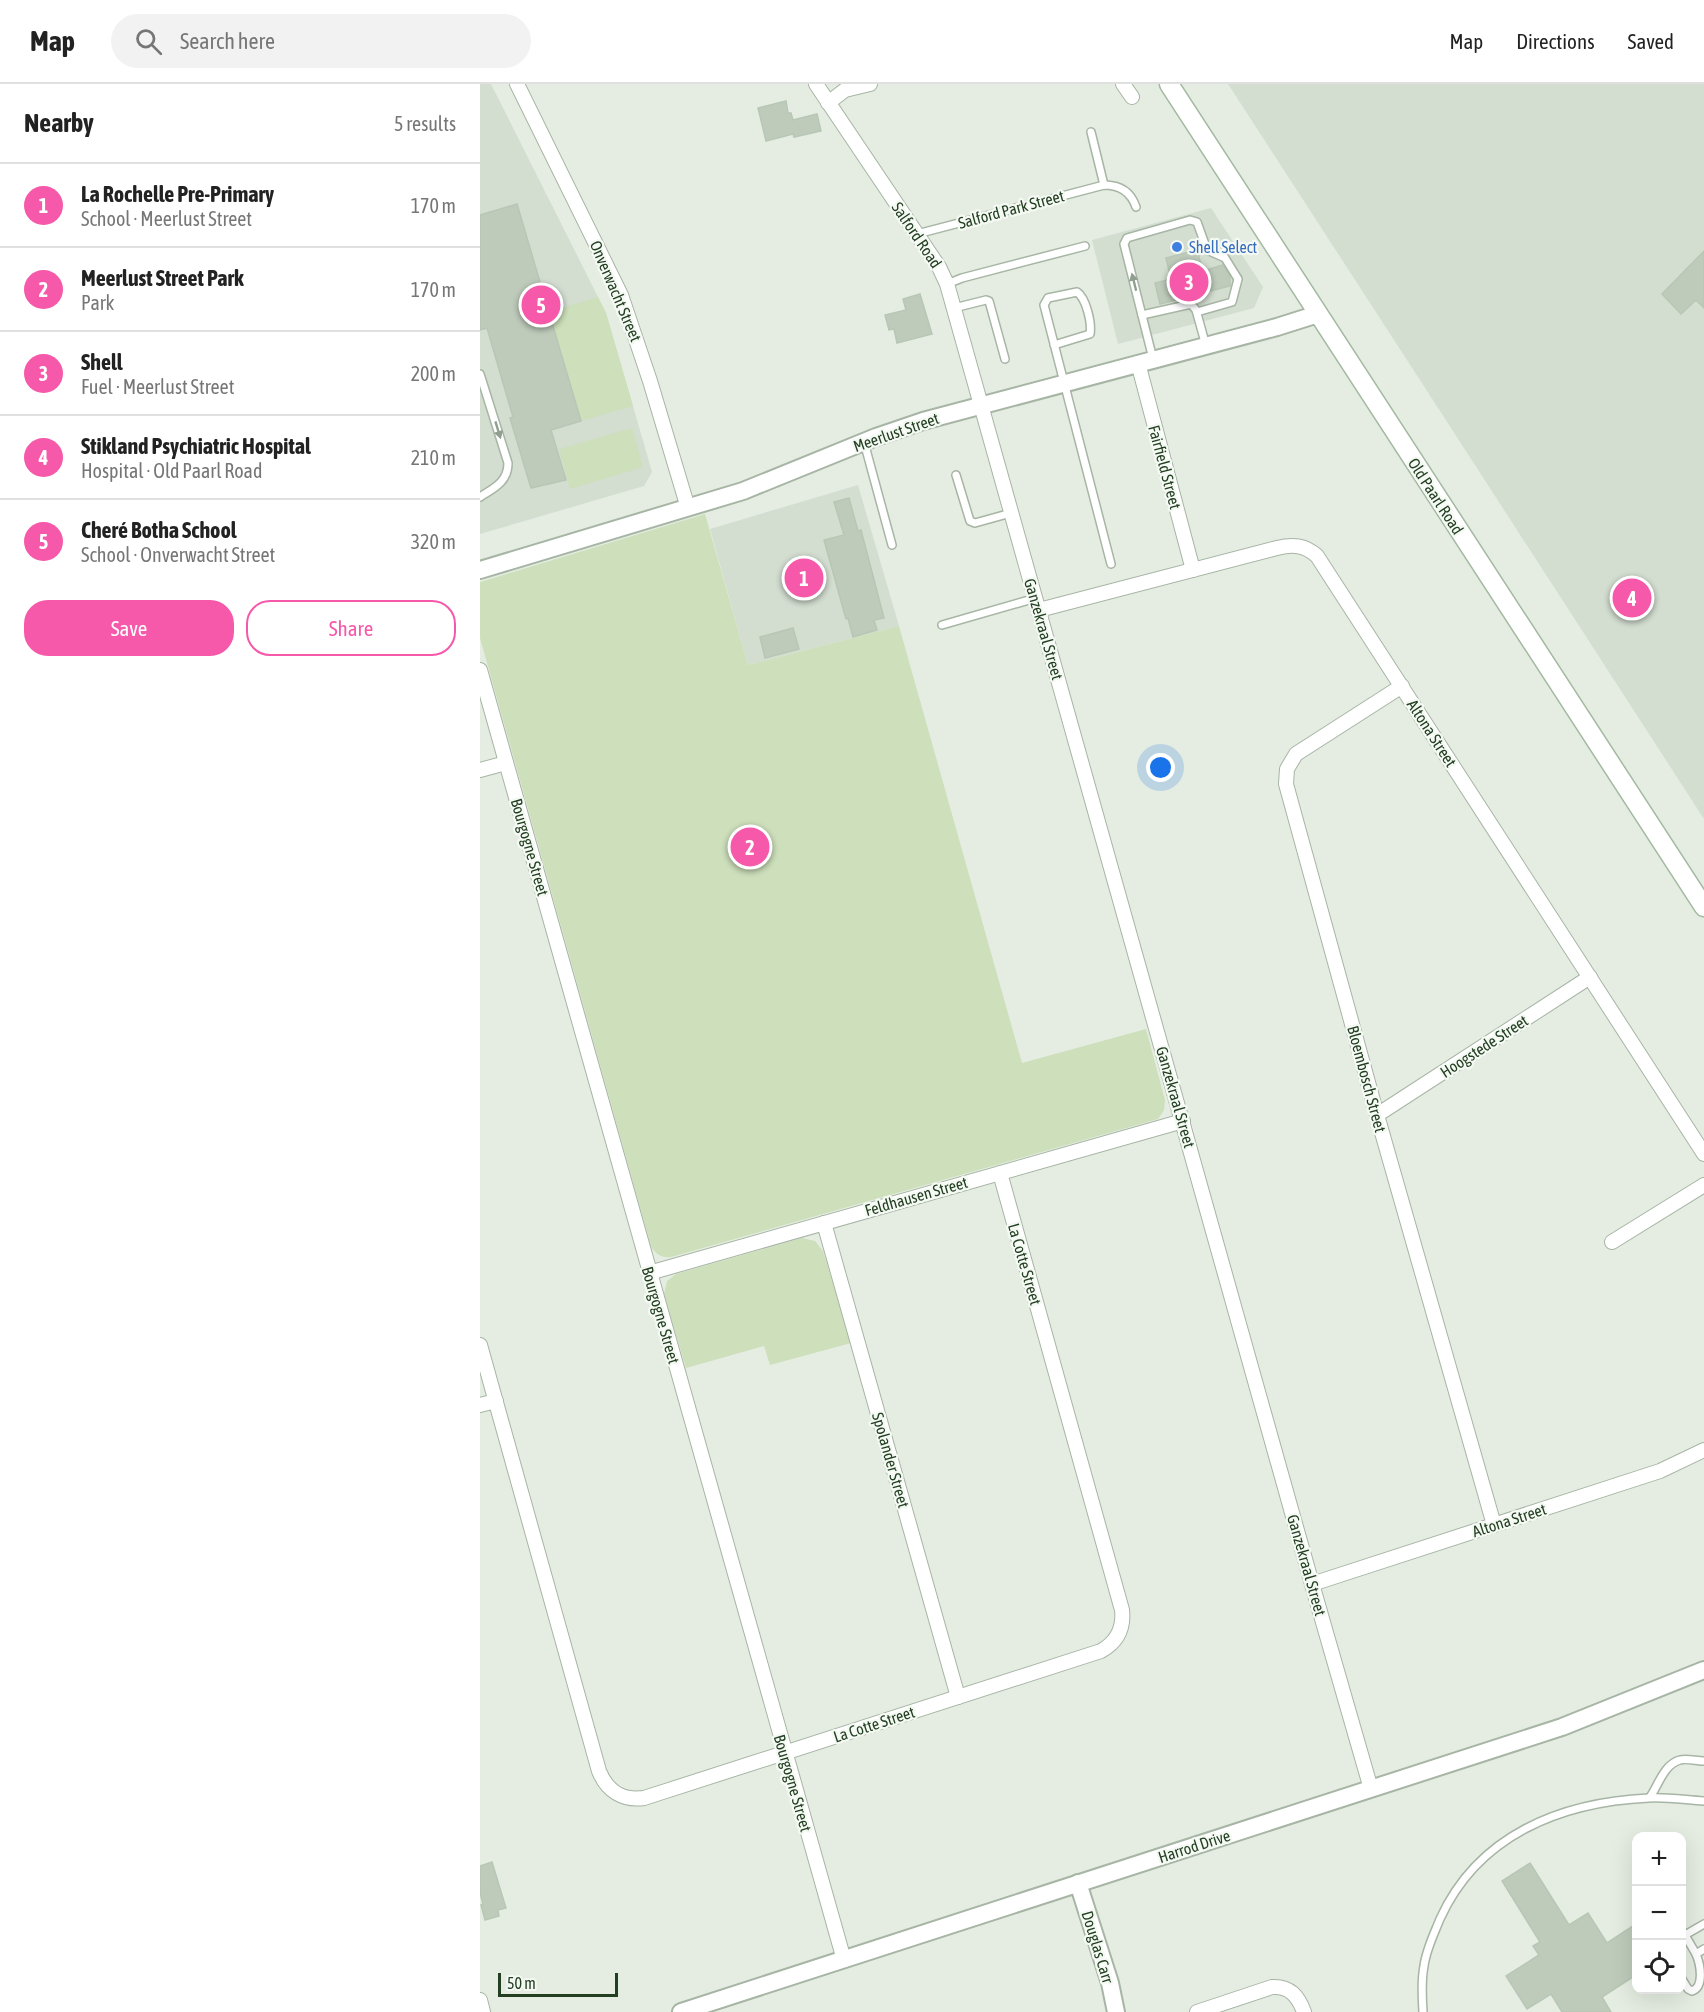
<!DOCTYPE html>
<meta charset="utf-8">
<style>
:root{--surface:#fff;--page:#f2f2f2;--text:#222;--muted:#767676;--line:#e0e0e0;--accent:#f658aa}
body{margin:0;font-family:"Asap Condensed",sans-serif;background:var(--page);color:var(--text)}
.controls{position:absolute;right:18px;bottom:18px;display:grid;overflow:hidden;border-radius:12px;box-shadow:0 6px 24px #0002}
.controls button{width:54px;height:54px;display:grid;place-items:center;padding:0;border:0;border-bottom:2px solid var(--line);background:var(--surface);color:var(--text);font:30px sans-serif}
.scale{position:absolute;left:18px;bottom:15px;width:120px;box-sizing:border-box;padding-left:6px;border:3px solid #233f22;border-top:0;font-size:16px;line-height:21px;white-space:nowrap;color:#233f22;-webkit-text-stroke:4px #f5f9f3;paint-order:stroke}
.you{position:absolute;left:681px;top:684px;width:21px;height:21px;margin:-15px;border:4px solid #fff;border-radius:50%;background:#1a73e8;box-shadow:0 0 0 9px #1a73e833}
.badge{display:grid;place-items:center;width:39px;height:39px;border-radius:50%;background:var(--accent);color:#fff;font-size:20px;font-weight:700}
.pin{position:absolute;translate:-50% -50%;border:3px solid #fff;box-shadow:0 2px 6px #0006}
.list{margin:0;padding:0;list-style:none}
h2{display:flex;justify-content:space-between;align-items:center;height:78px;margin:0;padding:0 24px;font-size:26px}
h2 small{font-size:20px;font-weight:400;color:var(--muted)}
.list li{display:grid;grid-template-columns:39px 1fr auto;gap:18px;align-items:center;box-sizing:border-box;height:84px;padding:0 24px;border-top:2px solid var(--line)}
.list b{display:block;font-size:22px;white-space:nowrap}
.list p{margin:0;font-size:20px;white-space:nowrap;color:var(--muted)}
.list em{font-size:20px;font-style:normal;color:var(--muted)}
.actions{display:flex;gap:12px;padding:18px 24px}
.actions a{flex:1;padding:14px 0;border:2px solid var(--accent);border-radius:24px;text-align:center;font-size:21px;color:var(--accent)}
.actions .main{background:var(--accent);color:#fff}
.icon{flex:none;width:33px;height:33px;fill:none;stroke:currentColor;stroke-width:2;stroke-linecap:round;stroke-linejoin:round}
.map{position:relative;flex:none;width:1224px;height:1928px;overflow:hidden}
header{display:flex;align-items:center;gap:36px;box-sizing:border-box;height:84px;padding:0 30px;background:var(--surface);border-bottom:2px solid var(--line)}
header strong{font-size:28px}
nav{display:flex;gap:33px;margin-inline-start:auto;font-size:21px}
.search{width:420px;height:54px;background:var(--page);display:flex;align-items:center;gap:15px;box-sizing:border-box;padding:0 21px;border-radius:33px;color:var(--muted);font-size:22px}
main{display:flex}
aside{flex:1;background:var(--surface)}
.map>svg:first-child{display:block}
.built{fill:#d3ddd0}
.green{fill:#cddfbb}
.building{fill:#becbbb;stroke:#b8c7b5;stroke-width:1.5}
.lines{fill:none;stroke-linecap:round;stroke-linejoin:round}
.service-casing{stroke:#a7b5a5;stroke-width:10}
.minor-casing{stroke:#a7b5a5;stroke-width:16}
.tertiary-casing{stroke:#a7b5a5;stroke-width:20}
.secondary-casing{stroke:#a3b9a0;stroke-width:21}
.service{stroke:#fff;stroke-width:7}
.minor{stroke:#fff;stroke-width:14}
.tertiary{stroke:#fff;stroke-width:16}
.secondary{stroke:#fff;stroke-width:18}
.oneway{fill:#919f90}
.shop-dot{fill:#3f7fe0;stroke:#f5f9f3;stroke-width:2}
.labels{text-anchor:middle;stroke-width:4.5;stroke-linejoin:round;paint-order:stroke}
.street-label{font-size:16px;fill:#233f22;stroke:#f5f9f3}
.shop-label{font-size:16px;fill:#366cbe;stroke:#f5f9f3;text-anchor:start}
</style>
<header>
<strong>Map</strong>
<div class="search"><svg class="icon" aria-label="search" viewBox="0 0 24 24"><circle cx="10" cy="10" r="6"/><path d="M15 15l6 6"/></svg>Search here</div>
<nav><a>Map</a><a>Directions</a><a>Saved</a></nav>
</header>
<main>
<aside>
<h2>Nearby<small>5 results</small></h2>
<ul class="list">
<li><span class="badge">1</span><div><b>La Rochelle Pre-Primary</b><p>School · Meerlust Street</p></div><em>170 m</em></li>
<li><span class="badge">2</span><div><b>Meerlust Street Park</b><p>Park</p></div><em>170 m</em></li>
<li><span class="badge">3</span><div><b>Shell</b><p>Fuel · Meerlust Street</p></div><em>200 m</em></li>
<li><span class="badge">4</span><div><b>Stikland Psychiatric Hospital</b><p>Hospital · Old Paarl Road</p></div><em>210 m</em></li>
<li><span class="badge">5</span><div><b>Cheré Botha School</b><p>School · Onverwacht Street</p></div><em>320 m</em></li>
</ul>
<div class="actions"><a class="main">Save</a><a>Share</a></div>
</aside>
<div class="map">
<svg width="1224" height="1928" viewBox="0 0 1224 1928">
<rect width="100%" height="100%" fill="#e5ede2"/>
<!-- built -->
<g class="built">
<polygon points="0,0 11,0 126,229 172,388 164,402 0,450"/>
<polygon points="748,0 1224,0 1224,735 938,293"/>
<polygon points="731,124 783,203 774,224 638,260 612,156"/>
<polygon points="378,401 419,542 268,581 230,445"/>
</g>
<!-- green -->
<g class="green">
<polygon points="118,213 126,229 153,322 101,337 69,228"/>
<polygon points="152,344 163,383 90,405 79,365"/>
<path d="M225,430L268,581L419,542L542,979L666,945L685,1016L684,1026L678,1035L191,1173C182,1174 176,1171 171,1162L0,554V498Z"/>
<polygon points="322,1154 335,1157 343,1167 371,1259 290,1281 284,1262 206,1284 184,1210 187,1197 196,1190"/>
</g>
<!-- building -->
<g class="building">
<polygon points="306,17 308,29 311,29 313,36 337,30 341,47 314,53 313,50 286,57 278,24"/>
<polygon points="37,120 101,337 71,346 86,396 51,404 30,334 33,333 7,244 0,246 0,131"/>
<polygon points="717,166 723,187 743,181 750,192 750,202 680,220 675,199 691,195 686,174"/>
<polygon points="1224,167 1224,224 1216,216 1201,230 1182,210"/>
<polygon points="440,210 452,250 417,259 414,245 409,246 405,231 426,226 423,215"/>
<polygon points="369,414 378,447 381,446 404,534 394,536 397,546 373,553 368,534 366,535 344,456 364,451 354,418"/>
<polygon points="313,544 319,565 285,574 280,553"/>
<polygon points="12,1778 26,1824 18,1826 19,1832 5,1836 1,1821 3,1820 0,1809 0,1782"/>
<polygon points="1050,1779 1089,1841 1108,1829 1127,1859 1156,1840 1156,1891 1122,1913 1131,1928 1082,1928 1071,1910 1047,1925 1026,1892 1059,1871 1053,1862 1060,1858 1022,1797"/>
</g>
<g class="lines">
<!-- service casing -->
<g class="service-casing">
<g id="service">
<polyline points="611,48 624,101"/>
<path d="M437,150L624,101C640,101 651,108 656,123"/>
<polyline points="467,200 482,194 605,162"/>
<polyline points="474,224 506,216 509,217 525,275"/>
<polyline points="662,231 711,220 716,226 726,262"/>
<path d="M574,261L610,250C612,239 606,214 597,208L568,214L564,221L631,480"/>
<polyline points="673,275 644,160 647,154 710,136 717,138 727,166 745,174 758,195 752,218 717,228"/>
<path d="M0,290L28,379C28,398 14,404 0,413"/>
<polyline points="384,358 412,461"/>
<polyline points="476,391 490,437 495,439 531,429"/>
<polyline points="462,541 556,514"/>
<path d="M1170,1713C1178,1702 1184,1680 1200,1676C1206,1674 1217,1677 1224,1677"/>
<polyline points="1202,1847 1205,1851 1224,1840"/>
<polyline points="1205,1851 1216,1870"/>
<path d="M1202,1895L1208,1905L1212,1907C1224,1903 1221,1882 1216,1870L1224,1865"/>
<path d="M943,1928C942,1913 941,1897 944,1882C946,1866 954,1850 960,1835C998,1751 1081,1718 1169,1714C1187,1713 1206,1716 1224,1717"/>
</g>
</g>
<!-- minor casing -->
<g class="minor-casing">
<g id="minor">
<polyline points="37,0 141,211 170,297 208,424"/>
<polyline points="336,0 459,183 467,200 832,1500 891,1705"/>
<polyline points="643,0 652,13"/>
<polyline points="348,19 365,6 390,0"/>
<polyline points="658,279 713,486"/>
<path d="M559,526L797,464C813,460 825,461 837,472L1224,1070"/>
<polyline points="0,586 364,1876"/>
<polyline points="922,602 816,670 807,685 806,700 897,1031 1014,1441"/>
<polyline points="0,686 26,679"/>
<polyline points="897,1031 1110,893"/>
<polyline points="344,1139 478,1613"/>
<polyline points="1132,1158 1224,1101"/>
<polyline points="169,1189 703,1037"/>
<path d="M0,1261L119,1687C127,1707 143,1717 164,1714L621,1567C637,1558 644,1544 642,1526L520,1089"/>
<polyline points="0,1321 16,1317"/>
<polyline points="832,1500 1180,1387 1224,1366"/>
<polyline points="0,1916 3,1928"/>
<path d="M717,1928L792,1903C810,1902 818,1912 824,1928"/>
</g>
</g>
<!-- tertiary casing -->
<g class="tertiary-casing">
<g id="tertiary">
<polyline points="0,486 263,407 396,353 443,337 797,243 838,230"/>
<polyline points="598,1799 630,1899 636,1928"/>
<polyline points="201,1928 1082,1643 1224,1586"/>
</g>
</g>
<!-- secondary casing -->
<g class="secondary-casing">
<polyline id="secondary" points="689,0 1224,823"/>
</g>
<!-- service -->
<use href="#service" class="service"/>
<!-- minor -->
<use href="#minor" class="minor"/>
<!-- tertiary -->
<use href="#tertiary" class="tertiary"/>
<!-- secondary -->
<use href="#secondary" class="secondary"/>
</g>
<!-- one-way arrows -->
<defs><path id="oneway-solid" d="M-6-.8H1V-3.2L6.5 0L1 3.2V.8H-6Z" transform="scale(1.5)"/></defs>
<g class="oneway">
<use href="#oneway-solid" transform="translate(654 198) rotate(-104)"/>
<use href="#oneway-solid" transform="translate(18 346) rotate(73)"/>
</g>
<!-- markers -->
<circle class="shop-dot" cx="697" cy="163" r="6"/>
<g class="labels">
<!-- street labels -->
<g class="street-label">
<text transform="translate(531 125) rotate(-15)" y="6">Salford Park Street</text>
<text transform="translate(437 151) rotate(56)" y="6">Salford Road</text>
<text transform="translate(136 207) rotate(67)" y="6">Onverwacht Street</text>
<text transform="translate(416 348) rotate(-19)" y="6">Meerlust Street</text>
<text transform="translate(685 383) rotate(75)" y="6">Fairfield Street</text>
<text transform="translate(956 412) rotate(57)" y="6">Old Paarl Road</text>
<text transform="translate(564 545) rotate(74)" y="6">Ganzekraal Street</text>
<text transform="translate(952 649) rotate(57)" y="6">Altona Street</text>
<text transform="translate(50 763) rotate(74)" y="6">Bourgogne Street</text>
<text transform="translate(1004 962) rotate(-33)" y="6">Hoogstede Street</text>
<text transform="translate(887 995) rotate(75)" y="6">Bloembosch Street</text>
<text transform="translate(696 1013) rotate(74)" y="6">Ganzekraal Street</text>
<text transform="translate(436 1112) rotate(-16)" y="6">Feldhausen Street</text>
<text transform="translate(545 1180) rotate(74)" y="6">La Cotte Street</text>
<text transform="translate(181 1231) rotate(74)" y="6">Bourgogne Street</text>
<text transform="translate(411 1376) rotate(74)" y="6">Spolander Street</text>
<text transform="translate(1029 1436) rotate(-18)" y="6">Altona Street</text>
<text transform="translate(827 1481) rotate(74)" y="6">Ganzekraal Street</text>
<text transform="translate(394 1640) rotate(-18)" y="6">La Cotte Street</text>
<text transform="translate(313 1699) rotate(74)" y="6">Bourgogne Street</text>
<text transform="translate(714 1762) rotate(-18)" y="6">Harrod Drive</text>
<text transform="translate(618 1863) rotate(73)" y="6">Douglas Carr</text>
</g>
<!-- shop labels -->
<g class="shop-label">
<text x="709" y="169">Shell Select</text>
</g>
</g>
</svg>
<div class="controls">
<button>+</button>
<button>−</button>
<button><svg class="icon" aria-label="locate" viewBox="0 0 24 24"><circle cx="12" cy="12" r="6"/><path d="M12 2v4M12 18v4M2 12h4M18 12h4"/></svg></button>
</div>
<div class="scale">50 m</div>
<div class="you"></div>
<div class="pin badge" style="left:324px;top:494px">1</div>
<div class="pin badge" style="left:270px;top:763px">2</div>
<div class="pin badge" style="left:709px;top:198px">3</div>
<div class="pin badge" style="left:1152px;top:514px">4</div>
<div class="pin badge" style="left:61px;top:221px">5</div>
</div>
</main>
